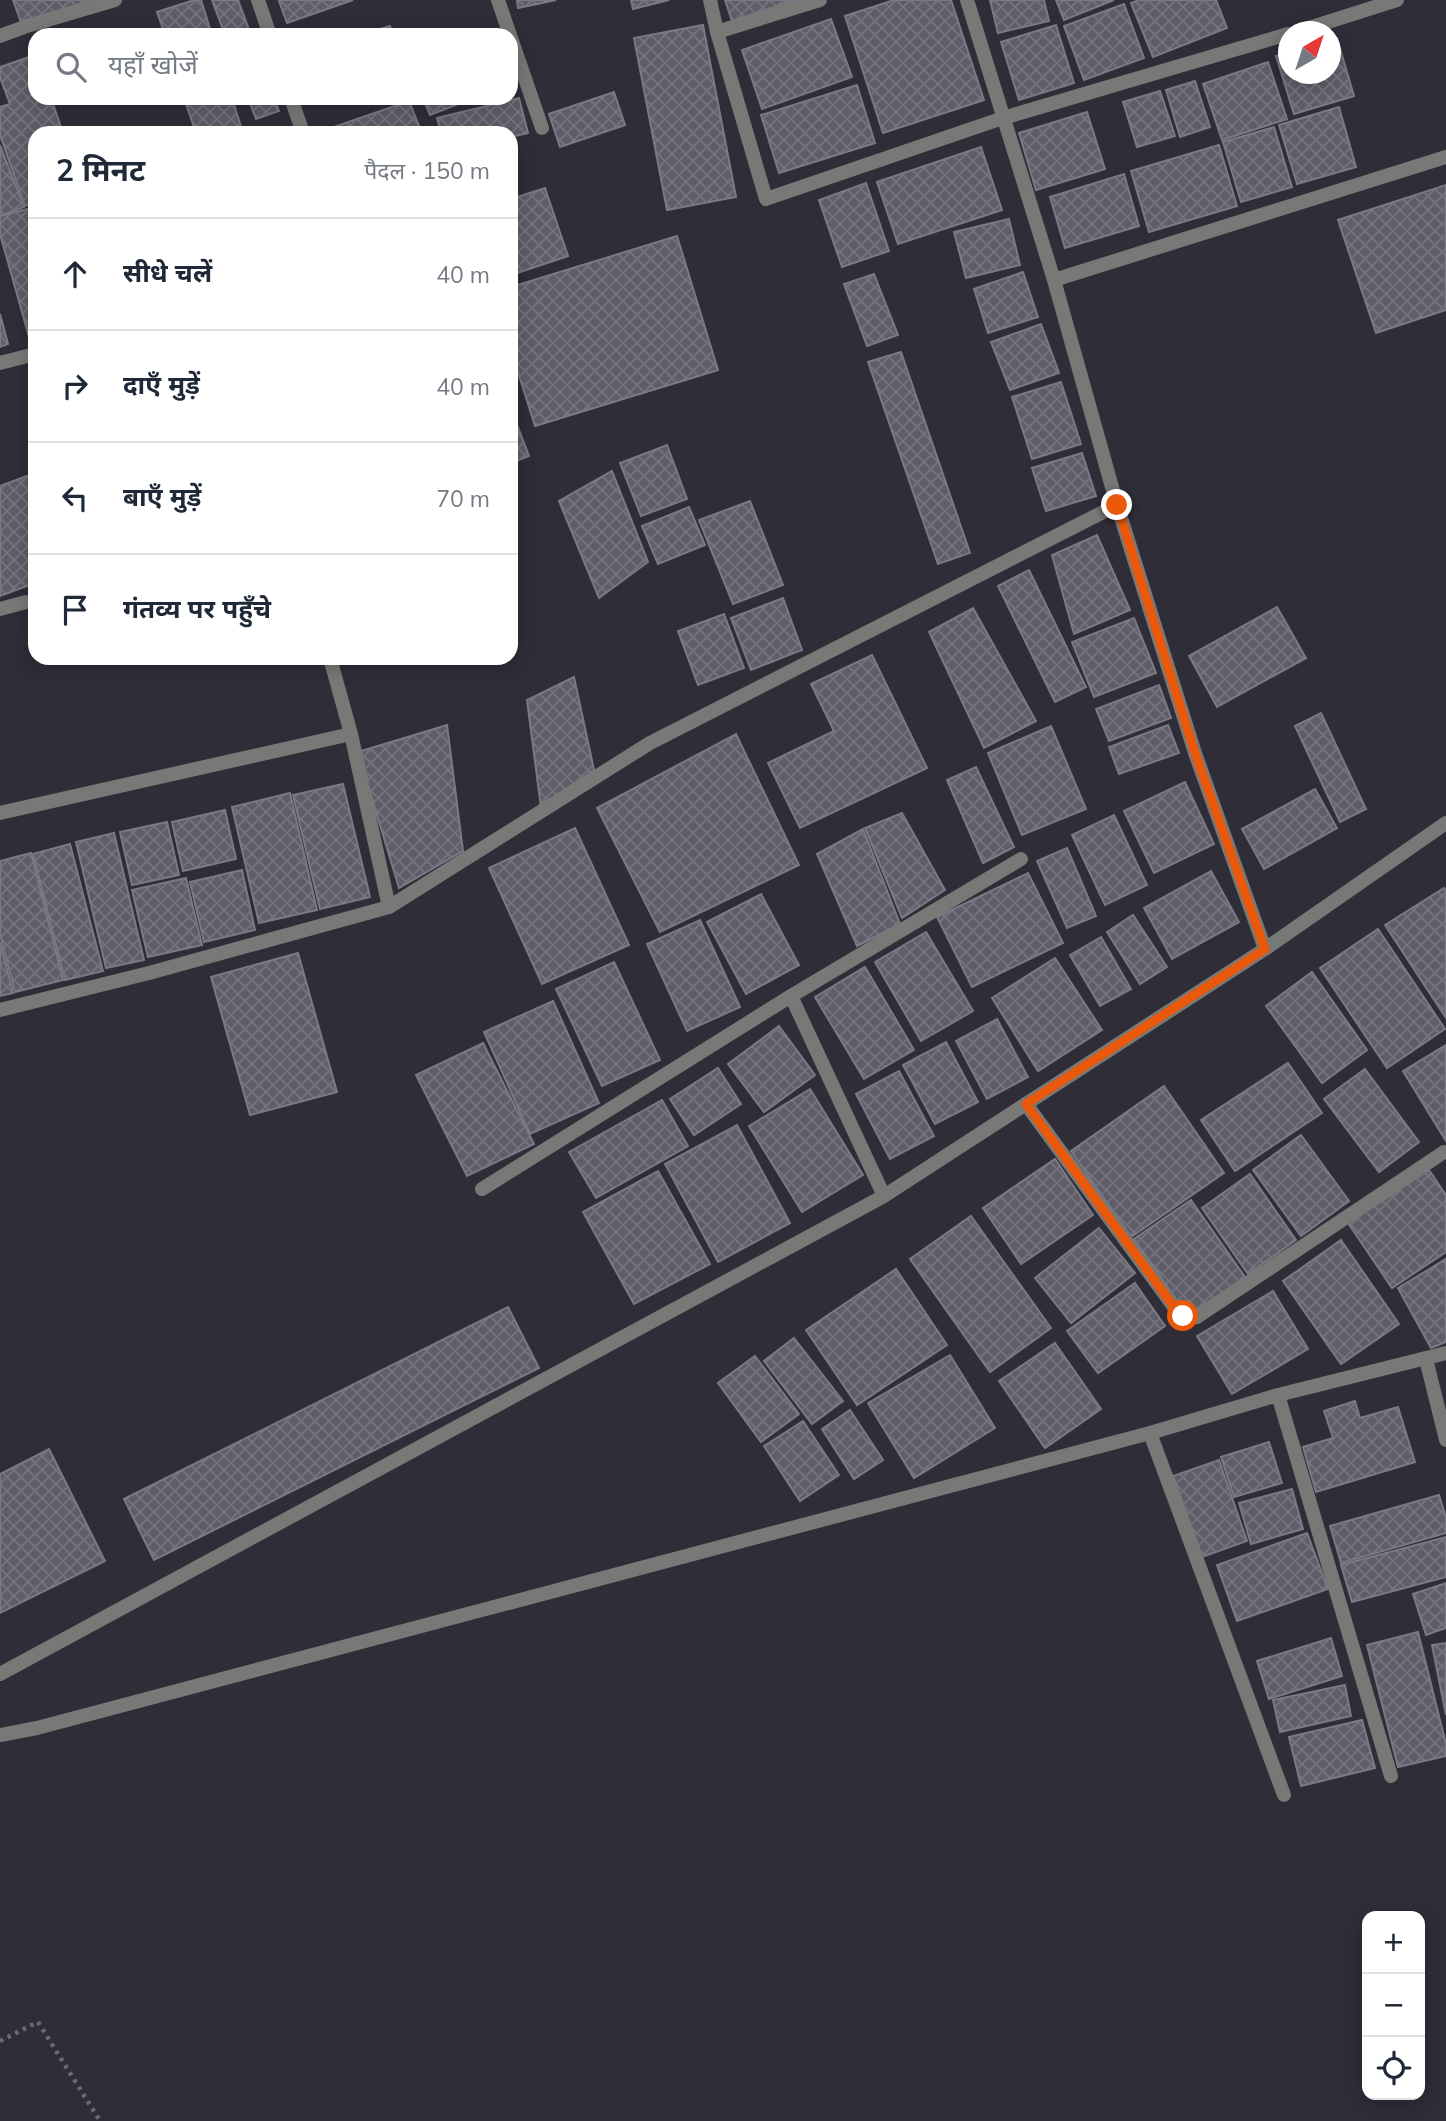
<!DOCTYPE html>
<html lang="hi">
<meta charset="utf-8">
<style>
:root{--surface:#fff;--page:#f2f2f3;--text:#1f2937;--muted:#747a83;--line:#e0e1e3}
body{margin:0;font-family:Mulish,"Noto Sans Devanagari",sans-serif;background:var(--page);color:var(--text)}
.controls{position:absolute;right:21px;bottom:21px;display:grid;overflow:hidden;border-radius:14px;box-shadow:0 4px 18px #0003}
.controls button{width:63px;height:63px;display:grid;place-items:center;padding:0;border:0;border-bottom:2px solid var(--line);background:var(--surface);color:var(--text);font:35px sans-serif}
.compass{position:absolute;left:1278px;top:21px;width:63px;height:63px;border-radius:50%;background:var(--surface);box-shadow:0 4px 18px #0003;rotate:39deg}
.stop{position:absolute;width:21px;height:21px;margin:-16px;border:5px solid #ea580c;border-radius:50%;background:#fff}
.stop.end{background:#ea580c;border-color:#fff;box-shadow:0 2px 7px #0008}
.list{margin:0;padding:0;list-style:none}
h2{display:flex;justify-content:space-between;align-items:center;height:91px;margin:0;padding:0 28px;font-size:30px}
h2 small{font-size:23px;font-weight:400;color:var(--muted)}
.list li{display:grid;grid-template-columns:46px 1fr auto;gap:21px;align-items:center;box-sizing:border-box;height:112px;padding:0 28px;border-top:2px solid var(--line)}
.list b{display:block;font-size:26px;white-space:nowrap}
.list em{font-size:23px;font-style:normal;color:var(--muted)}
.icon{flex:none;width:38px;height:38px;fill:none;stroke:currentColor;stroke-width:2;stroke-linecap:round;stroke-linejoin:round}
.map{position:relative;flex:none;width:1446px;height:2121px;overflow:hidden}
.search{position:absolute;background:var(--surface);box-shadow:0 4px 18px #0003;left:28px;top:28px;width:490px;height:77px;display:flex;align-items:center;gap:18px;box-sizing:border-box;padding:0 24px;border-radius:21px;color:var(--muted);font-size:26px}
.panel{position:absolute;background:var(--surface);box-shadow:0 4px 18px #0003;left:28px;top:126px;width:490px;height:539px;border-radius:21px}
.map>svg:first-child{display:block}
.building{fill:url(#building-cross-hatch);stroke:#7a7985;stroke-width:2}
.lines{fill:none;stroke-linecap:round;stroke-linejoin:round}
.path{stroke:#6b6a73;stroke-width:4.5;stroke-dasharray:3.5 5;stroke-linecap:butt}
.street{stroke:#767975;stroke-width:14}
.route{stroke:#ea580c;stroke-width:9}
</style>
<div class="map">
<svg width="1446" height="2121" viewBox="0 0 1446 2121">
<defs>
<pattern id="building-cross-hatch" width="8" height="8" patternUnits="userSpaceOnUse" patternTransform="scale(1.75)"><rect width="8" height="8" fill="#5e5d68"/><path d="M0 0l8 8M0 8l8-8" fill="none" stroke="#75747e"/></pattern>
</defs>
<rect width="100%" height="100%" fill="#2e2d38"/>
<!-- building -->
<g class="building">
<polygon points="13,0 88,0 88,1 22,25"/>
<polygon points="194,0 201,0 212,35 165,35 157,12"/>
<polygon points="212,0 238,0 251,35 225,35"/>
<polygon points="281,0 353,0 287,23 279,1"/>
<polygon points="517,0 556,0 518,8"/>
<polygon points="631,0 669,0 633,9"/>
<polygon points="725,0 795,0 732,21"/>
<polygon points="894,0 951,0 984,100 883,133 845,16"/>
<polygon points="990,0 1044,0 1049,21 998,33"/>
<polygon points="1056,0 1114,0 1064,20"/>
<polygon points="1139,0 1216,0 1227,28 1153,57 1131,3"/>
<polygon points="1124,4 1144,58 1084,80 1064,26"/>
<polygon points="831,19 852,77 762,109 742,50"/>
<polygon points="703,25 736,197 667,210 634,38"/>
<polygon points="1056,25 1074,83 1019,100 1001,42"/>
<polygon points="390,26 393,35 360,35"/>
<polygon points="1337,38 1354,96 1294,114 1276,56 1288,53 1288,74 1330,74 1330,40"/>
<polygon points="35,55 35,98 51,98 63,133 35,133 35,202 25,206 0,135 0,107 10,104 0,77 0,67"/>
<polygon points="1268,62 1287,119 1222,140 1203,84"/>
<polygon points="1195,81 1210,127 1180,137 1166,90"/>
<polygon points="857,85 875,143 779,173 761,115"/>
<polygon points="1160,91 1175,136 1137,147 1123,102"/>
<polygon points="614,92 625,125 560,147 549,114"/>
<polygon points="184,98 232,98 243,133 196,133"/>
<polygon points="248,98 274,98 279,111 256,119"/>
<polygon points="423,98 474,98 430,115"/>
<polygon points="519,98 528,133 511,137 511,133 441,133 437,118"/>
<polygon points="409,101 421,131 415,133 323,133 322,131"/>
<polygon points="1339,107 1356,167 1297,184 1279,125"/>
<polygon points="1087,112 1105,169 1036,190 1019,133"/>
<polygon points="1274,127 1292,187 1241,202 1223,142"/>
<polygon points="0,145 24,207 0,216"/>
<polygon points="1219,145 1237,206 1149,232 1131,171"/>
<polygon points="981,147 1002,210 898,244 877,182"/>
<polygon points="1124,174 1139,226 1065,248 1050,197"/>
<polygon points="866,183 889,251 842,267 819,200"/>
<polygon points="1446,185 1446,310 1376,333 1338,220"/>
<polygon points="545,188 568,256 511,275 511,199"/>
<polygon points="35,207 35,343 31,344 0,234 0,216"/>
<polygon points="1009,219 1020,265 966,278 954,232"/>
<polygon points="677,236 718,370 535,426 511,350 511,287"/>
<polygon points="1023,272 1038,317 988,333 974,289"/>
<polygon points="874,274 898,335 867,346 844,284"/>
<polygon points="0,314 8,344 0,347"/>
<polygon points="1041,324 1059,373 1010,390 991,342"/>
<polygon points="901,352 970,553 938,564 868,362"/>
<polygon points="1061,382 1081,444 1032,459 1012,397"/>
<polygon points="511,409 529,456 511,463"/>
<polygon points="667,445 687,499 641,516 620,463"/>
<polygon points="1082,453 1096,496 1046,511 1032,468"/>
<polygon points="612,471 648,562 599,598 559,501"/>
<polygon points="35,473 35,583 0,596 0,486"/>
<polygon points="750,501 783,585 733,604 699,520"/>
<polygon points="689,507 705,545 658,564 642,526"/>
<polygon points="1097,535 1130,610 1074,634 1052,555"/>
<polygon points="1029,570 1086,687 1055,702 998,586"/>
<polygon points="783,598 802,650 751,670 731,618"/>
<polygon points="1277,607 1306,658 1217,707 1189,656"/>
<polygon points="973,608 1036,721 984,748 929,632"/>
<polygon points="724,614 744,668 698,685 678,631"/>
<polygon points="1134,618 1156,673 1094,697 1072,642"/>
<polygon points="872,655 927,768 800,828 768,763 834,731 811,684"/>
<polygon points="574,677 594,770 541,808 527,700"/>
<polygon points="1159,685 1171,718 1109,741 1096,709"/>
<polygon points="1321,713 1366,809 1340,822 1295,726"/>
<polygon points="447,725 463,851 399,888 358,752"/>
<polygon points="1168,725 1179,753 1119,774 1109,747"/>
<polygon points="1051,726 1086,809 1022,835 988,753"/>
<polygon points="736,734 799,865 660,932 597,808"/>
<polygon points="976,767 1014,847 983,863 947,780"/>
<polygon points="1185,782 1214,844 1154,873 1124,811"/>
<polygon points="343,784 370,897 320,909 293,795"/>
<polygon points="1315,789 1337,828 1264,869 1242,829"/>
<polygon points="290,793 317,910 259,923 232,807"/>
<polygon points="225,810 236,859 183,871 172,822"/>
<polygon points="902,813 945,890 902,918 865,828"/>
<polygon points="1114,815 1147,885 1105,905 1072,835"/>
<polygon points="167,822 179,875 132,885 120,832"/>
<polygon points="575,828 629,945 542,984 489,868"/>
<polygon points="863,829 900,924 857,946 817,854"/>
<polygon points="114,833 144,960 106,968 76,842"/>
<polygon points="70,844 103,971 65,980 33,854"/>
<polygon points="1067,848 1096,916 1067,928 1037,861"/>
<polygon points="31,853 63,980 15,992 0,934 0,861"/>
<polygon points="242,870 255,930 204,942 190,882"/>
<polygon points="1211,871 1239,922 1172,959 1144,908"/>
<polygon points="1028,873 1063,943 972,987 937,917"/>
<polygon points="186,878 202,945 148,957 132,890"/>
<polygon points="1444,888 1446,890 1446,1018 1385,925"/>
<polygon points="761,894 799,965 746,994 707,922"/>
<polygon points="1133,915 1167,967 1140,984 1107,932"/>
<polygon points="700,920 740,1007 687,1031 647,944"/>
<polygon points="1378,929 1445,1029 1387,1068 1320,968"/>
<polygon points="926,932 973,1011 921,1041 875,962"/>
<polygon points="1101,937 1131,989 1100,1006 1070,955"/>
<polygon points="0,942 13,993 0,996"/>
<polygon points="298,953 337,1092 250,1115 211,977"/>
<polygon points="1055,958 1102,1030 1038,1071 992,998"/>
<polygon points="614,962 660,1060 602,1086 556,989"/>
<polygon points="865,967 914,1050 864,1079 815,997"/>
<polygon points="1312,972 1367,1050 1322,1083 1266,1006"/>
<polygon points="553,1001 599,1103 530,1134 484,1032"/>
<polygon points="997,1019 1028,1077 987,1099 956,1041"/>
<polygon points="779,1026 815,1075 764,1112 728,1064"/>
<polygon points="946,1042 978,1102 935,1124 903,1065"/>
<polygon points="483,1043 534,1144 467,1176 416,1075"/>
<polygon points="1446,1045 1446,1141 1403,1071"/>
<polygon points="1288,1063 1322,1113 1235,1171 1201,1120"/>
<polygon points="718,1068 741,1104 694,1135 670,1099"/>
<polygon points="1365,1069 1419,1142 1379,1172 1324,1099"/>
<polygon points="899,1071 934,1136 890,1159 856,1094"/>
<polygon points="1164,1086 1224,1173 1131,1237 1071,1151"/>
<polygon points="810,1089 863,1175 802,1212 749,1126"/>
<polygon points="662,1100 688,1146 596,1198 569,1152"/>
<polygon points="737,1125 790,1223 718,1262 665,1164"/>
<polygon points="1301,1135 1349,1201 1301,1236 1253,1170"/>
<polygon points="1055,1159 1093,1215 1021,1264 983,1208"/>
<polygon points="1429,1170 1446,1195 1446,1252 1392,1288 1348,1223"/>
<polygon points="658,1171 710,1264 634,1304 583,1212"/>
<polygon points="1250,1174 1296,1240 1248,1274 1202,1208"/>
<polygon points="1191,1200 1245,1277 1188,1316 1134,1239"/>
<polygon points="971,1216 1051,1328 990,1372 910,1259"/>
<polygon points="1099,1228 1135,1273 1071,1323 1035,1278"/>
<polygon points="1341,1240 1399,1324 1341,1364 1283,1281"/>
<polygon points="1446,1259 1446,1342 1431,1348 1398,1288"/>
<polygon points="896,1269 947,1345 857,1405 806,1330"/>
<polygon points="1135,1283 1165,1326 1098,1373 1067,1331"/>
<polygon points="1273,1291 1308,1349 1232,1394 1197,1336"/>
<polygon points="508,1307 539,1368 154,1560 124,1499"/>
<polygon points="794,1338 843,1401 812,1424 764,1361"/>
<polygon points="1055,1343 1101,1409 1045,1448 999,1381"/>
<polygon points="950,1355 995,1428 914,1478 868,1403"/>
<polygon points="755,1356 799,1414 761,1442 718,1383"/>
<polygon points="1355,1401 1360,1418 1398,1407 1415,1462 1316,1492 1303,1447 1333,1438 1324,1411"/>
<polygon points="850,1410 883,1460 854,1479 822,1429"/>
<polygon points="803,1421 839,1475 800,1501 764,1446"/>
<polygon points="1269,1442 1282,1483 1234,1497 1221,1457"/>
<polygon points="49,1449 105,1561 0,1613 0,1474"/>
<polygon points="1219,1460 1247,1541 1202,1557 1173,1476"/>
<polygon points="1292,1489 1303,1529 1251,1544 1239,1503"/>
<polygon points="1439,1495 1446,1518 1446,1533 1341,1563 1330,1526"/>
<polygon points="1307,1533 1328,1589 1237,1621 1217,1565"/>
<polygon points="1446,1537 1446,1577 1352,1602 1341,1565"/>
<polygon points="1446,1583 1446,1628 1426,1635 1413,1594"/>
<polygon points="1418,1632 1446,1744 1446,1756 1398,1767 1367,1645"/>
<polygon points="1331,1638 1342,1676 1269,1699 1257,1661"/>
<polygon points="1446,1643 1446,1715 1432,1645"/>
<polygon points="1345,1685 1351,1716 1280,1732 1273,1700"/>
<polygon points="1362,1720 1375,1768 1301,1786 1289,1737"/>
</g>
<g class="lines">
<!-- path -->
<polyline class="path" points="0,2041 38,2022 100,2121"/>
<!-- street -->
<g class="street">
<polyline points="258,0 270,35"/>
<polyline points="498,0 510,35"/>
<polyline points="710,0 717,32 766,199 1003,118 1288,34"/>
<polyline points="967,0 1054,280 1117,505 1195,753 1265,949"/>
<polyline points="717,32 820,0"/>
<polyline points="1296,32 1397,0"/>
<polyline points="0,36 27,26 115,0"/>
<polyline points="511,38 542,128"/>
<polyline points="291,98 303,133"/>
<polyline points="1054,280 1446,157"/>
<polyline points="0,363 35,354"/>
<polyline points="0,609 26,602"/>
<polyline points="330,658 351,734 389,907"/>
<polyline points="0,813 351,734"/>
<polyline points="791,996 884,1196"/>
<polyline points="0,1010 149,973 389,907 650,743 1117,505"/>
<polyline points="1026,1104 1177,1311 1189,1318 1197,1317 1444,1152"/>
<polyline points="482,1189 791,996 1021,859"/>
<polyline points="1426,1359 1446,1440"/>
<polyline points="1278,1395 1391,1776"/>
<polyline points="1150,1433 1284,1795"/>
<polyline points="0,1674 884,1196 1265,949 1446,823"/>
<polyline points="0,1735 37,1728 1150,1433 1278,1395 1446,1353"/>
</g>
</g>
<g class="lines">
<!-- route -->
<polyline class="route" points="1117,505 1195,753 1265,949 1026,1104 1177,1311 1183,1316"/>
</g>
</svg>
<div class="controls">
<button>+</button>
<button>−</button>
<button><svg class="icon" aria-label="locate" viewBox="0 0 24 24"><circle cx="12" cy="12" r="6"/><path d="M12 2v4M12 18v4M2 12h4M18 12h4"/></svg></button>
</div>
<svg class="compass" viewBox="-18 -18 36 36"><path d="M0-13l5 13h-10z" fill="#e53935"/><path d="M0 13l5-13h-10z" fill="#747a83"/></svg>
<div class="stop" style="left:1183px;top:1316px"></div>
<div class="stop end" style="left:1117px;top:505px"></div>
<div class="search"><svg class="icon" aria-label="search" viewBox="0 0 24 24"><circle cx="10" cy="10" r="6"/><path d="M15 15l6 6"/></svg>यहाँ खोजें</div>
<section class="panel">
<h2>2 मिनट<small>पैदल · 150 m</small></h2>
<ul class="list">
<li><svg class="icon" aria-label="ahead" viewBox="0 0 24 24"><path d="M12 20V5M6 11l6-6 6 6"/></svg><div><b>सीधे चलें</b></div><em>40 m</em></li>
<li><svg class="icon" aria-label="right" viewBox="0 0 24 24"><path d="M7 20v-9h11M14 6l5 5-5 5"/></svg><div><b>दाएँ मुड़ें</b></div><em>40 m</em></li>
<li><svg class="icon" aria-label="left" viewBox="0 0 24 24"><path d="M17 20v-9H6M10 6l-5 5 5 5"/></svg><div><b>बाएँ मुड़ें</b></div><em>70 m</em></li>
<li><svg class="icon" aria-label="arrive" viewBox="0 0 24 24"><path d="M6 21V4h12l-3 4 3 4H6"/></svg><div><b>गंतव्य पर पहुँचे</b></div></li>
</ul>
</section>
</div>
